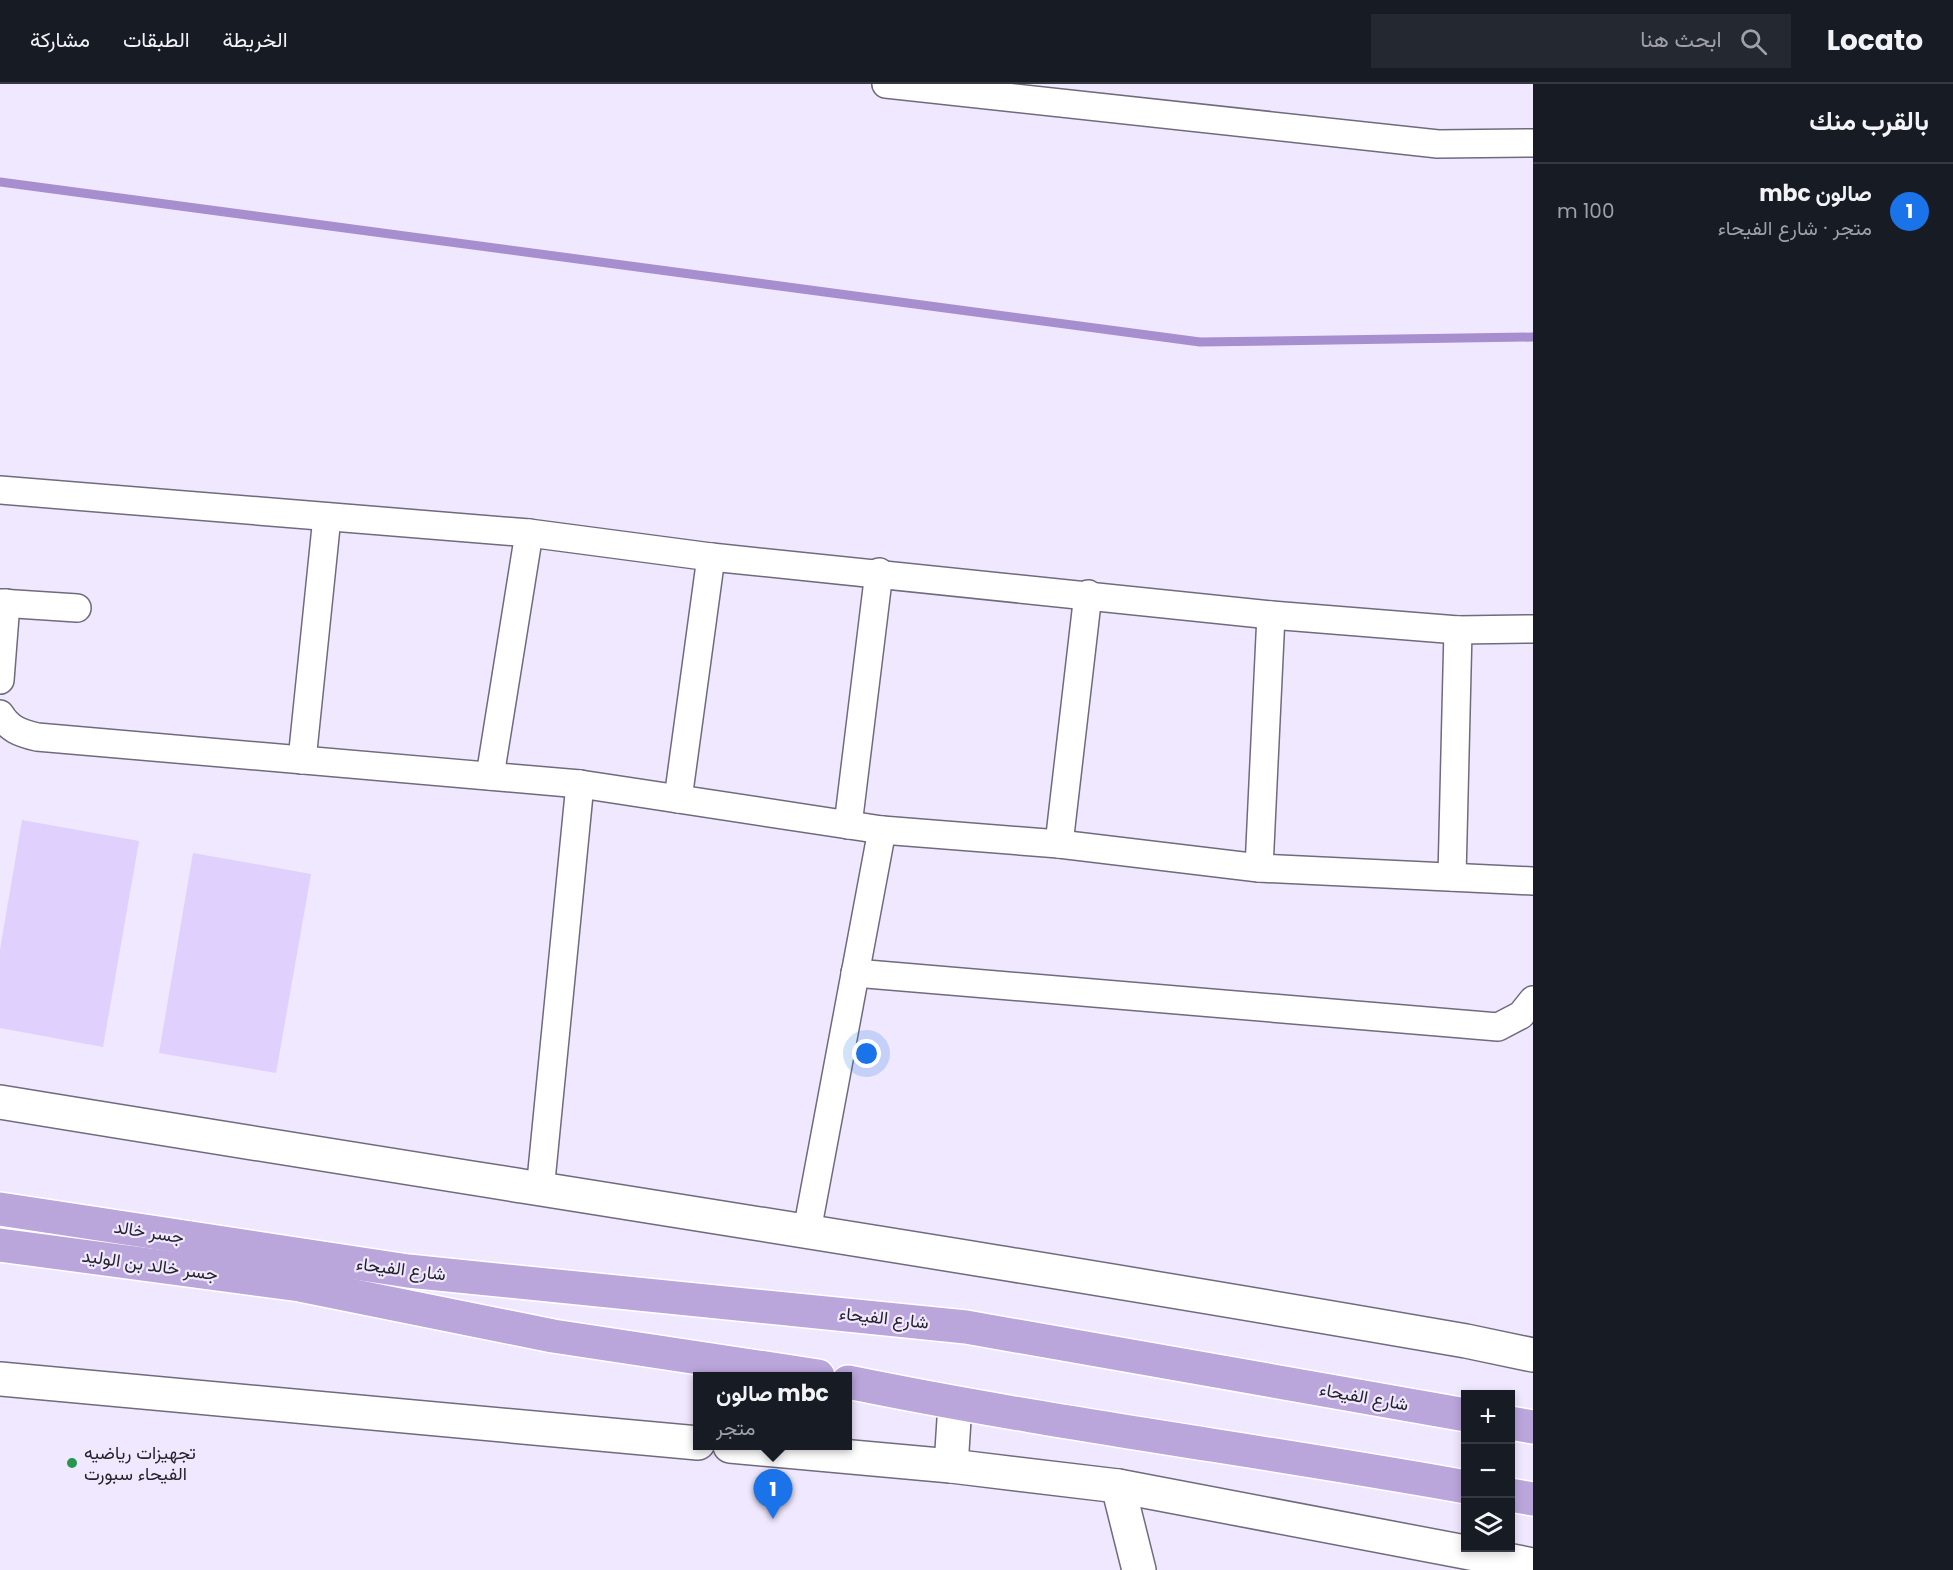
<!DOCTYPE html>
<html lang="ar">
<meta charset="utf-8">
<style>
:root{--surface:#171b24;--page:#242831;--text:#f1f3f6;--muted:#9ea1a6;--line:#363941;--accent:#1a73e8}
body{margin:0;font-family:Poppins,Vazirmatn,sans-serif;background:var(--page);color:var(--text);direction:rtl}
.controls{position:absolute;right:18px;bottom:18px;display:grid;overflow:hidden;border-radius:0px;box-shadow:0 3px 9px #0003}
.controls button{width:54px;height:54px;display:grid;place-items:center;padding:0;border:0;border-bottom:2px solid var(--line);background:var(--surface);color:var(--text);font:30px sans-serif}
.you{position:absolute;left:867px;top:970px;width:21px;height:21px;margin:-15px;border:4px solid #fff;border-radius:50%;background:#1a73e8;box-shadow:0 0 0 9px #1a73e833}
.badge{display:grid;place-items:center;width:39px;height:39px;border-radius:50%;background:var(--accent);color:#fff;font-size:20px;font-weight:700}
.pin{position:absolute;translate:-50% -50px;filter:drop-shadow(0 2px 3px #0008)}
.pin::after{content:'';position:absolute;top:32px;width:21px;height:18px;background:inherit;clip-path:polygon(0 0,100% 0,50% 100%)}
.popup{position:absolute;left:693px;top:1288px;width:159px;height:78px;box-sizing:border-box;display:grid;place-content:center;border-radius:0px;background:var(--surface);filter:drop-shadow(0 2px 4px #0005);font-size:20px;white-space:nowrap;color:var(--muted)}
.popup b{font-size:22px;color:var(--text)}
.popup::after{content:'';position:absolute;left:50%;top:100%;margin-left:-12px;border:12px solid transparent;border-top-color:var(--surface)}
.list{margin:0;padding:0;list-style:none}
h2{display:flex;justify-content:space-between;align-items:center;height:78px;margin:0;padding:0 24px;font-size:26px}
h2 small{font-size:20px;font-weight:400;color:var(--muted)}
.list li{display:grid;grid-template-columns:39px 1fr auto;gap:18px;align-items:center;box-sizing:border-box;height:96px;padding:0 24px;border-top:2px solid var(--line)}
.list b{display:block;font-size:22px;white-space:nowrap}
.list p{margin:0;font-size:20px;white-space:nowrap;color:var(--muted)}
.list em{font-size:20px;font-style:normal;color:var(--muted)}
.icon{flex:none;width:33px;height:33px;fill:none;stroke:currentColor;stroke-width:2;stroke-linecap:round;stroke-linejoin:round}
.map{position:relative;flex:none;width:1533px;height:1486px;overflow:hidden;direction:ltr}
header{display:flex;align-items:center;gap:36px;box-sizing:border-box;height:84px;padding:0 30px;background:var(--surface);border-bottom:2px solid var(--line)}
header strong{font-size:28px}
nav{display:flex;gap:33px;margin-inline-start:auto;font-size:21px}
.search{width:420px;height:54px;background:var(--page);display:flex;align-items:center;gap:15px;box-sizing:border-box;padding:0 21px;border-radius:0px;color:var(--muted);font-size:22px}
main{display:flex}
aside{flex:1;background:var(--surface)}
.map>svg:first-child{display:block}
.green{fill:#e0d0fd}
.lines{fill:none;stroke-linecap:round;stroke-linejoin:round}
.stream{stroke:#a68ecf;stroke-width:9}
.minor-casing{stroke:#706a7d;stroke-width:30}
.tertiary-casing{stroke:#706a7d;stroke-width:36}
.trunk-casing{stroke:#fff;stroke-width:36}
.minor{stroke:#fff;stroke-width:27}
.tertiary{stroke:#fff;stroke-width:33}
.trunk{stroke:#bba6dc;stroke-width:33}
.poi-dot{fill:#269650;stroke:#f0e8fe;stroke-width:2}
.labels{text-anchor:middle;stroke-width:4.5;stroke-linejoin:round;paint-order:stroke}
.street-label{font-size:18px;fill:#25222a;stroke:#f0e8fe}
.poi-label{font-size:18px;fill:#25222a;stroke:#f0e8fe;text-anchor:start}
</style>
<header>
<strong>Locato</strong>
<div class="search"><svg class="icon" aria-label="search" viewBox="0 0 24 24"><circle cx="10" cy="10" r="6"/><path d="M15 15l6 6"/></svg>ابحث هنا</div>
<nav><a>الخريطة</a><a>الطبقات</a><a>مشاركة</a></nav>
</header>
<main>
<aside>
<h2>بالقرب منك<small></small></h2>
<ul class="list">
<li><span class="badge">1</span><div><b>صالون mbc</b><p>متجر · شارع الفيحاء</p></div><em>100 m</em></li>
</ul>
</aside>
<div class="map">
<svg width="1533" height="1486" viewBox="0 0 1533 1486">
<rect width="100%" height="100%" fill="#f0e8fe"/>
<!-- green -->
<g class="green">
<polygon points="22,736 139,757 103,963 0,944 0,866"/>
<polygon points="193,769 311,790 276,989 159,969"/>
</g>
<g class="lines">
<!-- stream -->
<polyline class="stream" points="0,98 1200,258 1533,253"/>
<!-- minor casing -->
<g class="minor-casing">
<g id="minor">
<polyline points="886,0 1438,60 1533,59"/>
<polyline points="0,406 529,449 711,473 1271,531 1458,546 1533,545"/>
<polyline points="0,519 77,524"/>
<polyline points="0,596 6,519"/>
<path d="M0,630C9,645 20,649 37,653L580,700L882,746L1059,760L1259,784L1533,797"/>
<polyline points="302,676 327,433"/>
<polyline points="490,692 529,449"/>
<polyline points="678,715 711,473"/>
<polyline points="848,741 879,488"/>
<polyline points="1059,760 1088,510"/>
<polyline points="1259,784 1271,531"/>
<polyline points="1452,793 1458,546"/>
<polyline points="855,889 1498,943 1521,931 1533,916"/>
<polyline points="540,1107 580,700"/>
<polyline points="807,1147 882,746"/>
</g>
</g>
<!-- tertiary casing -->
<g class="tertiary-casing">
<g id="tertiary">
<path d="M0,1018C488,1098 978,1172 1466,1257L1533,1271"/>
<polyline points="0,1295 698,1359"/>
<polyline points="730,1362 951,1382 1118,1402 1533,1481"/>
<polyline points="951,1382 955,1320"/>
<polyline points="1118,1402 1139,1486"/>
</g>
</g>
<!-- trunk casing -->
<g class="trunk-casing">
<g id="trunk">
<polyline points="0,1125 408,1187 966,1243 1466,1331"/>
<polyline points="0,1161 300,1201 553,1252 818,1292"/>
<path d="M848,1298C1053,1340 1260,1366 1466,1403"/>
<polyline points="1510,1339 1533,1343"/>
<polyline points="1510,1411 1533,1415"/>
</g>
</g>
<!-- minor -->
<use href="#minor" class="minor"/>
<!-- tertiary -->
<use href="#tertiary" class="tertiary"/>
<!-- trunk -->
<use href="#trunk" class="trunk"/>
</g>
<!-- markers -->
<circle class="poi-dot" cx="72" cy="1379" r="6"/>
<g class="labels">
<!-- street labels -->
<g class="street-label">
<text transform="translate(149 1148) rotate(9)" y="6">جسر خالد</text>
<text transform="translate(150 1181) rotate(8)" y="6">جسر خالد بن الوليد</text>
<text transform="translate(401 1185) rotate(7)" y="6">شارع الفيحاء</text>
<text transform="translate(884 1234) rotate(6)" y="6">شارع الفيحاء</text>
<text transform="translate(1364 1313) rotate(10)" y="6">شارع الفيحاء</text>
</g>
<!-- poi labels -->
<g class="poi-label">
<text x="84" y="1375">تجهيزات رياضيه<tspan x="84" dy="21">الفيحاء سبورت</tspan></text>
</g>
</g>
</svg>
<div class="controls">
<button>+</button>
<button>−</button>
<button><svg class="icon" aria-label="layers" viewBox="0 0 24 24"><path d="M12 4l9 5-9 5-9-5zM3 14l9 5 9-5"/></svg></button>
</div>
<div class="you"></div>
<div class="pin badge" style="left:773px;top:1435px">1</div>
<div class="popup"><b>صالون mbc</b>متجر</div>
</div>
</main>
